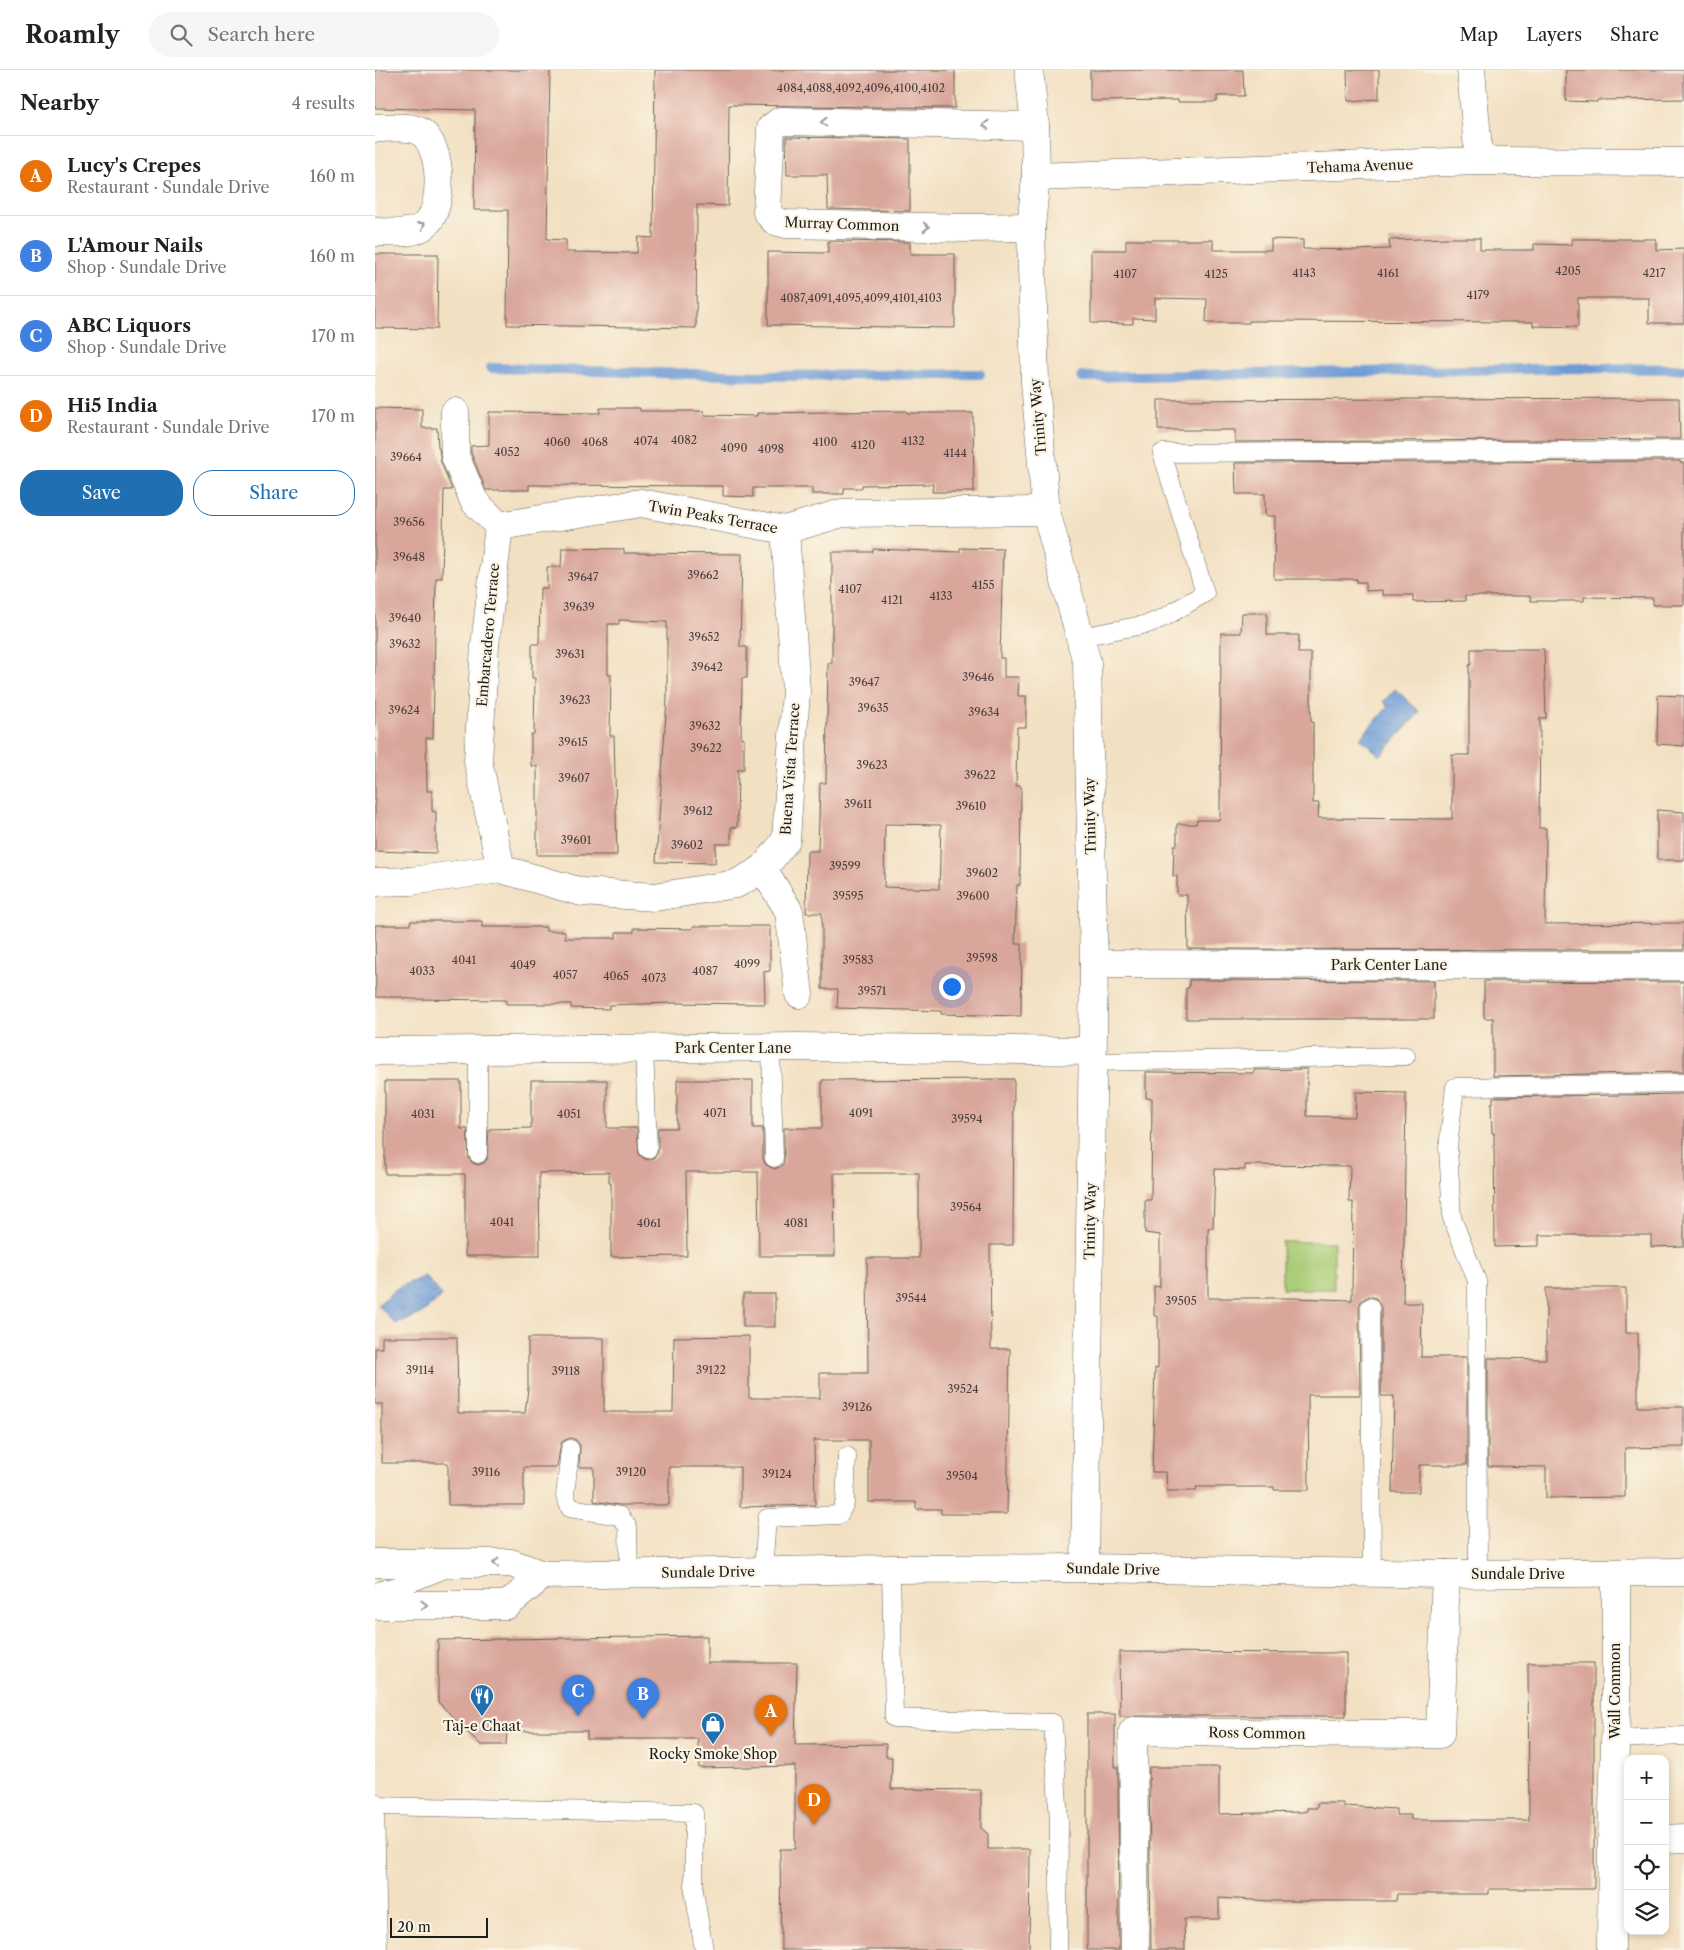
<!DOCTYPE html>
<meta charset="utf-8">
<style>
:root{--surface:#fff;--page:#f6f6f6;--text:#222;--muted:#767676;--line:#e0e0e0;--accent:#1f6fb2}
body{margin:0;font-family:"Libre Caslon Text",serif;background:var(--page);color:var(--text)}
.controls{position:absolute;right:15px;bottom:15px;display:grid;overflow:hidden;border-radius:10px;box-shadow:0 2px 8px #0003}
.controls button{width:45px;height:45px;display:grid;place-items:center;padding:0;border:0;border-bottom:1px solid var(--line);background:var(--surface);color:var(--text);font:25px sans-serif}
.scale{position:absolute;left:15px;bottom:12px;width:98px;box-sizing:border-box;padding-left:5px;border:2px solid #1c1c1c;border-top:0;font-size:14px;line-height:18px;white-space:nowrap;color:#1c1c1c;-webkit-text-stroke:4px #fcf5e5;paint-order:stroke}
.you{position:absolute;left:576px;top:916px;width:18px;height:18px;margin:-12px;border:4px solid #fff;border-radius:50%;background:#1a73e8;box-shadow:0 0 0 8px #1a73e833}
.badge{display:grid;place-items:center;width:32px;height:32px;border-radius:50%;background:var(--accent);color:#fff;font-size:16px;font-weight:700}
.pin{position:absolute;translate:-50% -41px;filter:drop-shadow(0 1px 2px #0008)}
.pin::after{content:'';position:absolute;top:26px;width:18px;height:15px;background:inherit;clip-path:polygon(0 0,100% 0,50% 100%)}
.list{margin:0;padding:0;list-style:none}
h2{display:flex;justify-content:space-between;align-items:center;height:65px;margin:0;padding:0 20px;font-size:21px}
h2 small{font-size:16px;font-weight:400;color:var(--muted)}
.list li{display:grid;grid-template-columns:32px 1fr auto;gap:15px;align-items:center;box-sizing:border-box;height:80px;padding:0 20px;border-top:1px solid var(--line)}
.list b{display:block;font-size:19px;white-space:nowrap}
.list p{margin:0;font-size:16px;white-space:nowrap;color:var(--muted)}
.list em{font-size:16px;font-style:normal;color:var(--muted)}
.actions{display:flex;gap:10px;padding:15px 20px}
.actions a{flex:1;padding:11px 0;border:1px solid var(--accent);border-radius:20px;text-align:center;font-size:18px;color:var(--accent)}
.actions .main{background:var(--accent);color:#fff}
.icon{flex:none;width:28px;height:28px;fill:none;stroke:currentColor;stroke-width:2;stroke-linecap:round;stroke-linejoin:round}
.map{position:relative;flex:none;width:1309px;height:1880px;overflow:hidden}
header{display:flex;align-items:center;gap:30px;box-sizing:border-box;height:70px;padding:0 25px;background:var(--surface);border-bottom:1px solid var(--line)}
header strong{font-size:24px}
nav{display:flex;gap:28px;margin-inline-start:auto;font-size:18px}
.search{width:350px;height:45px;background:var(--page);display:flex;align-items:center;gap:12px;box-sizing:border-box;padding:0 18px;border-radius:28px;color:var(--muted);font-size:19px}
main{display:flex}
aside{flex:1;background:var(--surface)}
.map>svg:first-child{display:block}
.park{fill:#a8cc75;stroke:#627448}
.water{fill:url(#water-ripples);stroke:#455c79}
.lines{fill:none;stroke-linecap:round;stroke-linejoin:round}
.stream{stroke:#6e9bd6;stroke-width:10}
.building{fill:#d9a69b;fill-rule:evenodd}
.service-casing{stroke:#676156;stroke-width:19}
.minor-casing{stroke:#676156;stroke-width:29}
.service{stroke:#fff;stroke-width:18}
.minor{stroke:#fff;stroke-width:28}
.oneway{stroke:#999}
.labels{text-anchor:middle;stroke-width:4.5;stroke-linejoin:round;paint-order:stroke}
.number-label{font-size:11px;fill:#4b3e3c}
.street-label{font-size:14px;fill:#1c1c1c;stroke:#fcf5e5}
.poi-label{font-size:14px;fill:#1c1c1c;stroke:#fcf5e5}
</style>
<header>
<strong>Roamly</strong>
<div class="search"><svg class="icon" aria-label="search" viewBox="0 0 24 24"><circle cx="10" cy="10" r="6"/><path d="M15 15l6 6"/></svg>Search here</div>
<nav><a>Map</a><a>Layers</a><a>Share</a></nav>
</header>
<main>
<aside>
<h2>Nearby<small>4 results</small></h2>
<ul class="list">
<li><span class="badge" style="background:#e8710a">A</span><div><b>Lucy's Crepes</b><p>Restaurant · Sundale Drive</p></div><em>160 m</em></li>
<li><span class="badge" style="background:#3f7fe0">B</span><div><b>L'Amour Nails</b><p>Shop · Sundale Drive</p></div><em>160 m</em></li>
<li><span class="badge" style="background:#3f7fe0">C</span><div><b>ABC Liquors</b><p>Shop · Sundale Drive</p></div><em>170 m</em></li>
<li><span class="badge" style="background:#e8710a">D</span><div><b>Hi5 India</b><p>Restaurant · Sundale Drive</p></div><em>170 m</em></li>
</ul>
<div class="actions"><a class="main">Save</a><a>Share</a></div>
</aside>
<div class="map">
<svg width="1309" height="1880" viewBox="0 0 1309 1880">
<defs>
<pattern id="water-ripples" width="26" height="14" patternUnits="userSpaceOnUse" patternTransform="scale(1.25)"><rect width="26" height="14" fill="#6e9bd6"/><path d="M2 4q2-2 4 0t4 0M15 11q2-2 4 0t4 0" fill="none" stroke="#5a7ead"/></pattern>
</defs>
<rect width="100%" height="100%" fill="#fcf5e5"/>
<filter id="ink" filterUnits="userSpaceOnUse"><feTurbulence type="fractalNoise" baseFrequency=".02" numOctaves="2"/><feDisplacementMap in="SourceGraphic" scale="10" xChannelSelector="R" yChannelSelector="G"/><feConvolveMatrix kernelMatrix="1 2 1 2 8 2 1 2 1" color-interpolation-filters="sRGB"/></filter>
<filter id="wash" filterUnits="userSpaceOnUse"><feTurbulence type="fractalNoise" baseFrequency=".0096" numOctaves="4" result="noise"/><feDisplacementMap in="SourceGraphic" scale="20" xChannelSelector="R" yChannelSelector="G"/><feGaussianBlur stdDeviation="1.12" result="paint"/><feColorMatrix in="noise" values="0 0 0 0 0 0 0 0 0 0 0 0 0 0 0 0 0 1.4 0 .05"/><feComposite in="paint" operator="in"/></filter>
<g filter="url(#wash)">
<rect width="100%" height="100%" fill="#f2e0c2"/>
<!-- park -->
<rect class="park" x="907" y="1172" width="52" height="47"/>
<!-- water -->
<g class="water">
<polygon points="1020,619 1045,642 1005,686 985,668 1013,637 1008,632"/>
<polygon points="50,1206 67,1226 46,1244 20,1254 3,1235 22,1218"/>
</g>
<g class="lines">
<!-- stream -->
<g class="stream">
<polyline points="116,298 385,306 605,304"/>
<polyline points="707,307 1206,298 1309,299"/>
</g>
</g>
<g id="blocks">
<!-- building -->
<g class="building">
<polygon points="0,0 175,0 172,169 191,170 191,182 262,183 263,167 278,168 280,0 580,0 580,38 354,35 353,136 322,135 321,258 132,255 133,140 99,140 100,40 0,38"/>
<polygon points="715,0 868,0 869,26 842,26 842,32 803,32 803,30 715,31"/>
<polygon points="972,0 1004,0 1004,29 973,31"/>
<polygon points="1191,0 1309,0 1309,29 1222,30 1222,32 1191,31"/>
<polygon points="411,67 535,69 535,141 453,139 452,105 412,105"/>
<polygon points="1072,168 1105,168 1105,180 1159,180 1159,174 1197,175 1197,169 1281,169 1281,180 1309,179 1309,253 1274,253 1274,228 1203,228 1203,257 1158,256 1158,252 874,251 874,253 831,253 832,229 780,228 780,249 758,248 758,254 716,253 716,180 751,180 751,170 838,170 838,180 896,180 896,169 928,170 928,179 980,180 1015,179 1014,170"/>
<polygon points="453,171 535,172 535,184 580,184 580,258 393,255 393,182 453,183"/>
<polygon points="0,184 63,184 62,259 0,258"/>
<polygon points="1304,328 1305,369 860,372 860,360 783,360 783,330"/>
<polygon points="0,338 47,339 47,358 62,358 63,378 64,378 66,392 77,420 69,420 67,508 61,508 58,668 51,668 52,721 57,721 57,741 61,742 61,783 0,781"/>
<polygon points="225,338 265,338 265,341 329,341 329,345 382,346 382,343 532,341 532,343 598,343 599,422 557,422 558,414 487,415 487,418 469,418 469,424 437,424 437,418 378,418 378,427 348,426 348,416 154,415 154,420 111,420 96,383 96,376 114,375 114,342 225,343"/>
<polygon points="1305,391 1305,393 1309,393 1309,535 1278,535 1278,528 1209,527 1209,531 1156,531 1155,526 1090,526 1090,531 1038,532 1038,525 1007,525 1007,520 991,521 991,512 982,512 982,509 899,509 900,446 890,446 890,424 861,424 860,393"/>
<polygon points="187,478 249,479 249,483 367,484 365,577 372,577 372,608 367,608 366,667 369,668 369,699 363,699 362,758 356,757 356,774 341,774 340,793 281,792 292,628 292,552 244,550 244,554 233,554 233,605 236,605 235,666 239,666 242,785 162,785 162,696 156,696 156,664 159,664 160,608 157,608 157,574 164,574 165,518 172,518 172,497 186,497"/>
<path d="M585,478L628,479L625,588H629V607H644L643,626H651V657H642L641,716H646L645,815H642L640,874H647L646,946L566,944V941L462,938L463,919H447V843H431L432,781H443L445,713H451L453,593H457V482H498V479L585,482ZM510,754L566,755L564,819L509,817Z"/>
<polygon points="867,543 892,543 892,565 924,565 923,583 936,583 936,652 938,652 938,733 944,733 943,748 1077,749 1077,685 1094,685 1094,595 1096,595 1096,579 1169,579 1171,648 1165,648 1164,758 1171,758 1170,854 1309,853 1309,880 813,879 812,825 802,825 802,806 798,806 799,775 802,775 802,754 821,754 822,750 845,750 846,563 866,563"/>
<polygon points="1283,625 1309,626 1309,676 1282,674"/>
<polygon points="1282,740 1309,742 1309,790 1282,790"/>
<polygon points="35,851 107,851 107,857 171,857 171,861 190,861 190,868 241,868 241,862 259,862 259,858 318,859 318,856 395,856 395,901 389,902 390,934 298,933 234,935 234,939 196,938 196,934 131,934 131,930 36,929 28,928 28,927 1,927 0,855 35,855"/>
<polygon points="814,910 1059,911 1059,949 811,949 811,918 814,918"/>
<polygon points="1109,911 1309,912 1309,1002 1118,1006 1118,948 1109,948"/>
<path d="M932,999V1046L980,1047L981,1022L1031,1023L1028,1233H1047L1046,1287H1092V1395H1044V1422H1017L1019,1326H1006V1237L1001,1228L994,1226L986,1231L984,1237L985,1325H933L934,1420H899V1417H821L822,1421H792L791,1402H777L780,1298H783V1246H779V1216L785,1217V1165L770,1163V1130H776L777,1028H771V1002L879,1003V1000ZM870,1095L975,1096L974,1132H978L977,1230L919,1228H833V1158H838L840,1099L870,1100Z"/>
<polygon points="639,1009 638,1175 615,1175 616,1279 635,1279 632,1444 566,1444 566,1439 541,1439 541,1432 494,1432 494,1370 439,1370 440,1435 365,1437 365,1397 294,1397 294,1435 244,1435 219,1431 219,1397 204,1397 205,1375 201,1370 196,1368 190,1370 186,1373 182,1397 149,1397 149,1435 73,1435 73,1393 7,1393 7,1334 0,1334 0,1278 7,1278 7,1267 82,1267 83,1343 150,1343 153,1319 153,1268 229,1268 229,1342 298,1342 299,1267 374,1266 374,1328 445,1328 445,1303 493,1303 492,1188 544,1188 544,1103 459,1103 460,1186 384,1186 383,1102 311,1102 312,1186 236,1187 236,1113 234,1113 234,1102 164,1103 165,1186 90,1186 90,1104 10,1104 10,1011 86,1011 86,1059 92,1059 94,1089 98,1093 103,1095 109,1093 112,1089 114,1059 156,1058 156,1010 232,1010 232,1058 262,1058 264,1084 268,1088 273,1090 278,1088 283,1083 283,1058 302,1058 302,1010 378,1010 378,1058 388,1058 388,1089 390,1094 399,1099 405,1097 409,1093 409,1058 447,1058 447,1010"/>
<polygon points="1309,1024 1309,1176 1276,1177 1276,1165 1164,1165 1164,1176 1120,1177 1119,1063 1117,1063 1116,1033 1118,1033 1118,1027"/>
<polygon points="1171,1218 1251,1218 1251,1263 1263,1263 1263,1337 1309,1337 1309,1377 1250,1378 1250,1427 1171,1428 1171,1397 1113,1396 1113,1288 1171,1289"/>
<rect x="368" y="1224" width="32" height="33"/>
<polygon points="332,1566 332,1593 422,1593 420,1675 511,1674 511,1687 517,1687 516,1719 606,1720 606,1758 613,1764 613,1779 655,1779 654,1880 406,1880 405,1779 420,1779 420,1696 324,1698 323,1669 212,1669 212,1661 132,1661 131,1675 106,1675 63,1632 63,1570"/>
<polygon points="744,1582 971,1583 971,1646 745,1646"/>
<polygon points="1153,1593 1219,1593 1219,1819 1114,1819 1114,1824 1022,1824 1021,1831 897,1831 844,1828 844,1849 809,1849 810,1880 776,1880 774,1697 844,1697 844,1744 927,1742 932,1741 932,1738 942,1738 942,1733 968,1733 968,1736 1021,1739 1021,1745 1036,1745 1036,1750 1154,1750"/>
<polygon points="712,1644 740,1644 740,1697 743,1697 744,1880 712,1880"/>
</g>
</g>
</g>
<g filter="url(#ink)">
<use href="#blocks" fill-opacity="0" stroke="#676156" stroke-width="1"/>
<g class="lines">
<!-- service casing -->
<g class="service-casing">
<g id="service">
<polyline points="705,567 773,554 790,547 830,523 787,383 1309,380"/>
<polyline points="396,978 399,1088"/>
<polyline points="269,979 273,1079"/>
<polyline points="716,992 1031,986"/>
<polyline points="103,1084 103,980"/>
<polyline points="995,1237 997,1503"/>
<polyline points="195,1379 190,1426 195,1438 245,1446 253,1457 254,1503"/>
<polyline points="516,1499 519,1648 678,1653 684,1752 683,1880"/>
<polyline points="388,1501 392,1448 464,1445 470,1433 472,1386"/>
<polyline points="1103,1504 1102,1211 1077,1148 1073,1077 1080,1017 1309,1013"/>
<polyline points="0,1529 6,1520 38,1512 73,1498"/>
<polyline points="1240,1669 1309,1666"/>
<polyline points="0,1732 3,1880"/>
<polyline points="0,1736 319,1743 319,1821 329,1880"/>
</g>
</g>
<!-- minor casing -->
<g class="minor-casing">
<g id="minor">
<polyline points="654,0 660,56 661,107 656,157 660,312 671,441 712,593 719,894 710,1498"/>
<polyline points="1096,0 1104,91"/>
<path d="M0,58C12,58 27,56 39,59C68,66 70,135 52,153C40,166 16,162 0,162"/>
<polyline points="661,107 1104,91 1309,92"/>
<polyline points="656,157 595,158 411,154 400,151 392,142 396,58 405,51 660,56"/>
<polyline points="80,342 80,386 99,431 124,456 110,575 103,691 126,799"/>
<polyline points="124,456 266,433 410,460 467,443 671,441"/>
<polyline points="410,460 421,621 411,770 388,799 414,841 424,924"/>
<polyline points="0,812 36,811 126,799 207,822 280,827 361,814 388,799"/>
<polyline points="719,894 1309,896"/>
<polyline points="0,981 422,977 717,981"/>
<polyline points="0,1493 136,1493 168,1505 516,1499 710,1498 1071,1504 1309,1502"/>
<polyline points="0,1535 132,1535 168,1505"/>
<polyline points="1290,1769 1309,1768"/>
<polyline points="760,1880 758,1661 860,1663 1065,1664 1071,1504"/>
<polyline points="1236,1880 1237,1769 1241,1644 1241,1503"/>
</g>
</g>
<!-- service -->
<use href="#service" class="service"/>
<!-- minor -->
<use href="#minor" class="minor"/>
</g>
<!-- one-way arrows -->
<defs><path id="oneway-chevron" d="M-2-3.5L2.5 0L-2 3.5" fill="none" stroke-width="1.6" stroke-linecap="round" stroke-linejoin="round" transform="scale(1.25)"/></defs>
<g class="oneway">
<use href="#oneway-chevron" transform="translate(449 52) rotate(-179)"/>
<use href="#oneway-chevron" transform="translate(611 55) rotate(-179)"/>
<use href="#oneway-chevron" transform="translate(47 155) rotate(-33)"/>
<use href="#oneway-chevron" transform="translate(551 157) rotate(1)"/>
<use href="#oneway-chevron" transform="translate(121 1493) rotate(179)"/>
<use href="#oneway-chevron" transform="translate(49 1535)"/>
</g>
</g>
<!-- icons -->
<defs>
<g id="restaurant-pin" transform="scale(1.25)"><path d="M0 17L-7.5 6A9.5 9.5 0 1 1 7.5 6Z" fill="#1f6fb2" stroke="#fcf5e5"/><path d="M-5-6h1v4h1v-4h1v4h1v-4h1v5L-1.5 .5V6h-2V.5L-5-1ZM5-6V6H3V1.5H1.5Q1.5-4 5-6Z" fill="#fff"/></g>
<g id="shop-pin" transform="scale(1.25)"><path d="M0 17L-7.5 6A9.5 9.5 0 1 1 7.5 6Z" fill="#1f6fb2" stroke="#fcf5e5"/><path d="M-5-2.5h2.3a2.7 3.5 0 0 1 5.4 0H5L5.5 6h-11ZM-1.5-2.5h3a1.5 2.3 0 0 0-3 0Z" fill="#fff"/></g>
</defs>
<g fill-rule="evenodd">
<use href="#restaurant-pin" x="107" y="1626"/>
<use href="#shop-pin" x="338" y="1654"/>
</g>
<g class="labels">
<!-- number labels -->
<g class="number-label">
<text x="486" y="22">4084,4088,4092,4096,4100,4102</text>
<text x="1193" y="205">4205</text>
<text x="929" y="207">4143</text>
<text x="1013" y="207">4161</text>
<text x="1279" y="207">4217</text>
<text x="750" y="208">4107</text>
<text x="841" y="208">4125</text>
<text x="1103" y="229">4179</text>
<text x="486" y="232">4087,4091,4095,4099,4101,4103</text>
<text x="309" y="374">4082</text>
<text x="271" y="375">4074</text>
<text x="538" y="375">4132</text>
<text x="182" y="376">4060</text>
<text x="220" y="376">4068</text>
<text x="450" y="376">4100</text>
<text x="488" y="379">4120</text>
<text x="359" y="382">4090</text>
<text x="396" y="383">4098</text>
<text x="132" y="386">4052</text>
<text x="580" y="387">4144</text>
<text x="31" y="391">39664</text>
<text x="34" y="456">39656</text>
<text x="34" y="491">39648</text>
<text x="328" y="509">39662</text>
<text x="208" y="511">39647</text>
<text x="608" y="519">4155</text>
<text x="475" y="523">4107</text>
<text x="566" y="530">4133</text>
<text x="517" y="534">4121</text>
<text x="204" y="541">39639</text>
<text x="30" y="552">39640</text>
<text x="329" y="571">39652</text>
<text x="30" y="578">39632</text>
<text x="195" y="588">39631</text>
<text x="332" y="601">39642</text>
<text x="603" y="611">39646</text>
<text x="489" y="616">39647</text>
<text x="200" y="634">39623</text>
<text x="498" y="642">39635</text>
<text x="29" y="644">39624</text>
<text x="609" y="646">39634</text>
<text x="330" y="660">39632</text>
<text x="198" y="676">39615</text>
<text x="331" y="682">39622</text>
<text x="497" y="699">39623</text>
<text x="605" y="709">39622</text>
<text x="199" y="712">39607</text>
<text x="483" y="738">39611</text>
<text x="596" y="740">39610</text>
<text x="323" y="745">39612</text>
<text x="201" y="774">39601</text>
<text x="312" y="779">39602</text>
<text x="470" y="800">39599</text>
<text x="607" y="807">39602</text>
<text x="473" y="830">39595</text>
<text x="598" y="830">39600</text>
<text x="607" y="892">39598</text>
<text x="89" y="894">4041</text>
<text x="483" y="894">39583</text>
<text x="372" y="898">4099</text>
<text x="148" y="899">4049</text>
<text x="47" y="905">4033</text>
<text x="330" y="905">4087</text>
<text x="190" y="909">4057</text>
<text x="241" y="910">4065</text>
<text x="279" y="912">4073</text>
<text x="497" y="925">39571</text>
<text x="340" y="1047">4071</text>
<text x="486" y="1047">4091</text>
<text x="48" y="1048">4031</text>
<text x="194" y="1048">4051</text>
<text x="592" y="1053">39594</text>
<text x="591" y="1141">39564</text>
<text x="127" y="1156">4041</text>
<text x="274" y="1157">4061</text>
<text x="421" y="1157">4081</text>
<text x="536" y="1232">39544</text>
<text x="806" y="1235">39505</text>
<text x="45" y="1304">39114</text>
<text x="336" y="1304">39122</text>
<text x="191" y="1305">39118</text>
<text x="588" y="1323">39524</text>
<text x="482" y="1341">39126</text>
<text x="111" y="1406">39116</text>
<text x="256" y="1406">39120</text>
<text x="402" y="1408">39124</text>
<text x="587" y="1410">39504</text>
</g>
<!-- street labels -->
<g class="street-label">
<text transform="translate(985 96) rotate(-2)" y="5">Tehama Avenue</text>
<text transform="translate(467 154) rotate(2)" y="5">Murray Common</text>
<text transform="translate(663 347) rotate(-95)" y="5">Trinity Way</text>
<text transform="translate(338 447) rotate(10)" y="5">Twin Peaks Terrace</text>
<text transform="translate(113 565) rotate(-85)" y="5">Embarcadero Terrace</text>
<text transform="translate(415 699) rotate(-86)" y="5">Buena Vista Terrace</text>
<text transform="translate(715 746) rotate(-91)" y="5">Trinity Way</text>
<text x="1014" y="900">Park Center Lane</text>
<text x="358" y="983">Park Center Lane</text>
<text transform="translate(715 1151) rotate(-89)" y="5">Trinity Way</text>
<text transform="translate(738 1499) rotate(1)" y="5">Sundale Drive</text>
<text transform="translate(333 1502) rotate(-1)" y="5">Sundale Drive</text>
<text x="1143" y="1509">Sundale Drive</text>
<text transform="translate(1240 1621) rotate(-90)" y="5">Wall Common</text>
<text transform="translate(882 1663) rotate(1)" y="5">Ross Common</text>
</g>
<!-- poi labels -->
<g class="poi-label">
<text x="107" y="1661">Taj-e Chaat</text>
<text x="338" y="1689">Rocky Smoke Shop</text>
</g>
</g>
</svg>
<div class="controls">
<button>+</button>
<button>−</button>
<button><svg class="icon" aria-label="locate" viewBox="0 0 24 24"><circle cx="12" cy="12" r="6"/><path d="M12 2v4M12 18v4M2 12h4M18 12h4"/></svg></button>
<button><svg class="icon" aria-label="layers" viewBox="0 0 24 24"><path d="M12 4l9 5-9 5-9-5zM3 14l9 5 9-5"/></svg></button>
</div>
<div class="scale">20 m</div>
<div class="you"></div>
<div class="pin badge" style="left:396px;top:1666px;background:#e8710a">A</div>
<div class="pin badge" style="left:268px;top:1649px;background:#3f7fe0">B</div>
<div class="pin badge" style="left:203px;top:1646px;background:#3f7fe0">C</div>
<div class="pin badge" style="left:439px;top:1755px;background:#e8710a">D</div>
</div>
</main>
